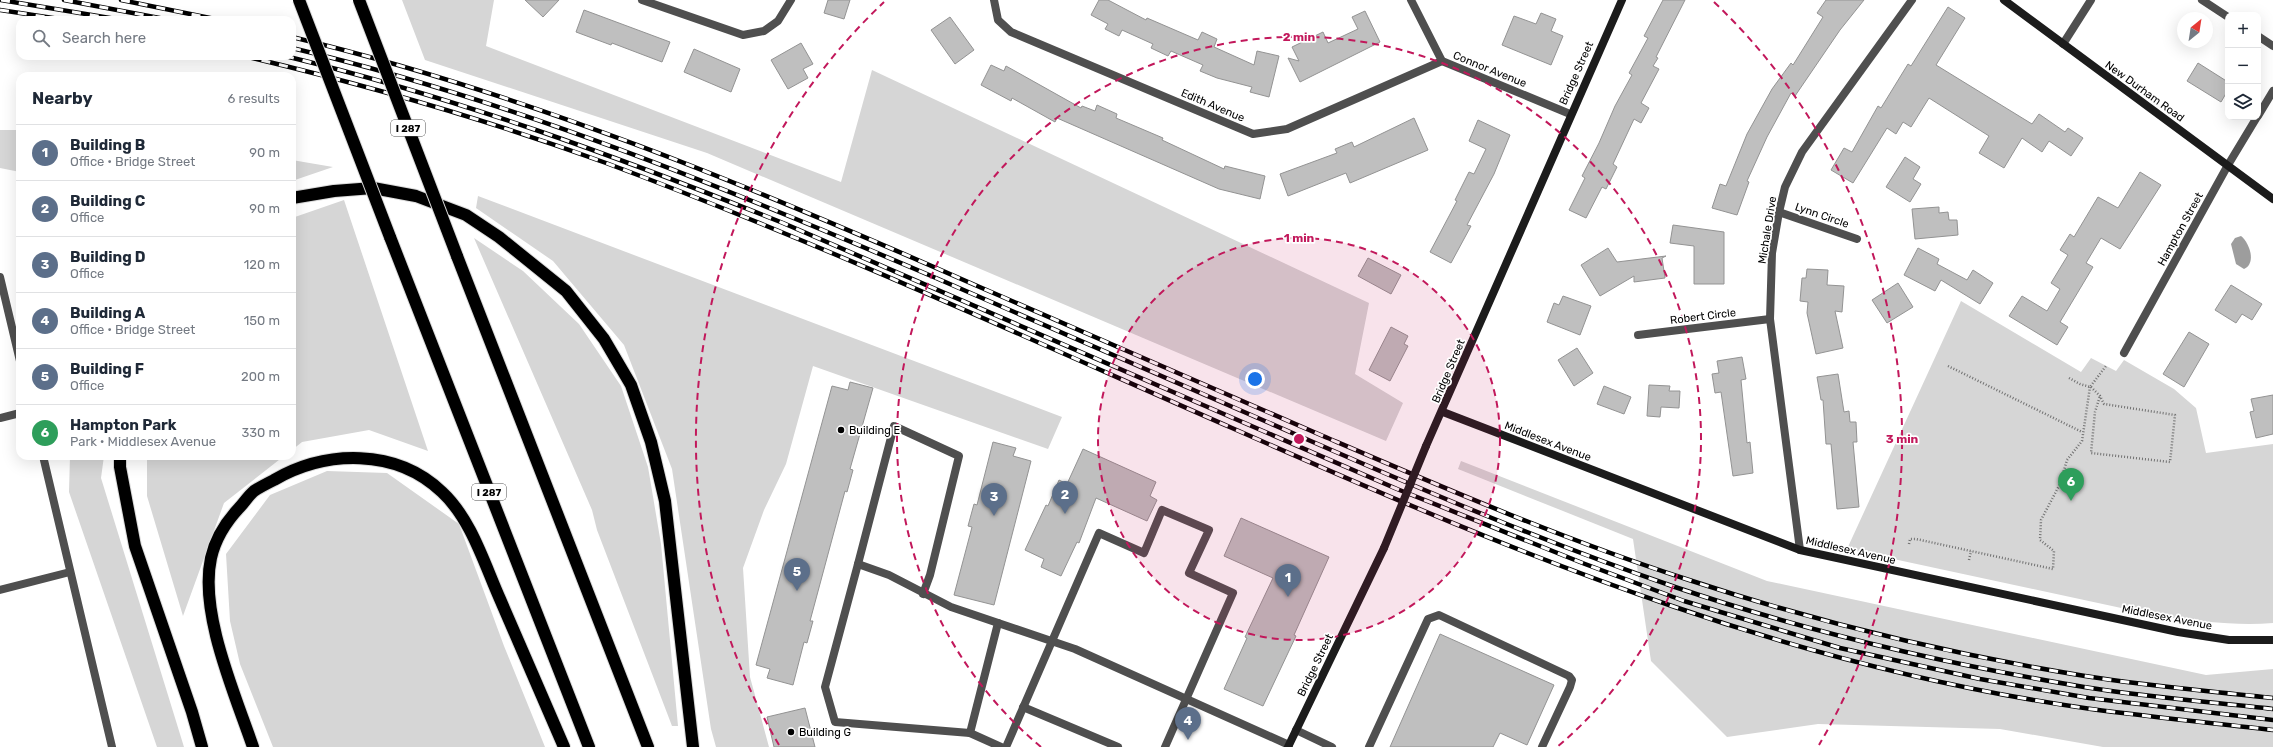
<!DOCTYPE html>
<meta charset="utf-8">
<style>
:root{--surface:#fff;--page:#f6f6f7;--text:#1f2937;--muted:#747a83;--line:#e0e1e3;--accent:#ea580c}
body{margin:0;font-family:Rubik,sans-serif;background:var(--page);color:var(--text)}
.controls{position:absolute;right:12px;top:12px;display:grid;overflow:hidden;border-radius:8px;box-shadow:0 4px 16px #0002}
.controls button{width:36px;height:36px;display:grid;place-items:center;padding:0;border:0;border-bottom:1px solid var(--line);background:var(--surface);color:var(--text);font:20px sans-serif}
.compass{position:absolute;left:2177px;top:12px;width:36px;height:36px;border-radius:50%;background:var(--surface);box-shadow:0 4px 16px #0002;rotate:30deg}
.you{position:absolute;left:1255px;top:379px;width:14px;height:14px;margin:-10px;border:3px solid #fff;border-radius:50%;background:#1a73e8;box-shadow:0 0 0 6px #1a73e833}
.badge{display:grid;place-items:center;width:26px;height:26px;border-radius:50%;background:var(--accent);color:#fff;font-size:13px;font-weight:700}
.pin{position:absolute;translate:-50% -33px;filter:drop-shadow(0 1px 2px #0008)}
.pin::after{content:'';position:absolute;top:21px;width:14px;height:12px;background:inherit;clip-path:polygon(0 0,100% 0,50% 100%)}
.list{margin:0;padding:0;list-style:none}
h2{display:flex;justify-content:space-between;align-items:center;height:52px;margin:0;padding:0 16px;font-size:17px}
h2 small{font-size:13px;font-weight:400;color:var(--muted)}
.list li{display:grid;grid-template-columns:26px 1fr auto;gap:12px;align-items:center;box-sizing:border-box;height:56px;padding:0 16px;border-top:1px solid var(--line)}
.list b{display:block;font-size:15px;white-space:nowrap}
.list p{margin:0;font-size:13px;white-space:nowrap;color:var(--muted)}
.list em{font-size:13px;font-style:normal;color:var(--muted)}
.icon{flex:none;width:22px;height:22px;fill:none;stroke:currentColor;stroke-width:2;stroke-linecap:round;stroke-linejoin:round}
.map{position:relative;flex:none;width:2273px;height:747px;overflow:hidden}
.search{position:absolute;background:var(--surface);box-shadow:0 4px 16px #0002;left:16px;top:16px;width:280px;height:44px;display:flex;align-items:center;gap:10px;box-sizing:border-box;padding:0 14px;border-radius:12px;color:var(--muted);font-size:15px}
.panel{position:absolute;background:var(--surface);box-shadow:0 4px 16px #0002;left:16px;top:72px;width:280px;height:388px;border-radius:12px}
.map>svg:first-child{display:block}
.green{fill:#d6d6d6}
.water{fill:#9d9d9d}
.building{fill:#bfbfbf;stroke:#939393}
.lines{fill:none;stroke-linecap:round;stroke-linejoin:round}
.highway-casing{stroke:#dbdbdb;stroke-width:14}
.path{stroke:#717171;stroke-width:2.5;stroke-dasharray:1 2;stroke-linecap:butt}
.lane{stroke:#4f4f4f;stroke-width:8}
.street{stroke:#4f4f4f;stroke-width:8}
.secondary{stroke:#1c1c1c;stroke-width:8}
.highway{stroke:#000;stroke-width:12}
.rail-casing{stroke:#000;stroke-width:4.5}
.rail{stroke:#fff;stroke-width:3;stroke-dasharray:9;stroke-linecap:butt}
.highway-bridge-casing{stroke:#dbdbdb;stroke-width:14;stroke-linecap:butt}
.secondary-bridge{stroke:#1c1c1c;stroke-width:8}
.highway-bridge{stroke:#000;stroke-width:12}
.ring{fill:none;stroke:#c2185b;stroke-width:2;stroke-dasharray:7 5}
.poi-dot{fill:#000;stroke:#fff;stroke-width:1.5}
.labels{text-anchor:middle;stroke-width:3.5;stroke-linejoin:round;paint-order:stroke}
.shield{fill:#fff;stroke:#4c4c4c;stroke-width:1}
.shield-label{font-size:10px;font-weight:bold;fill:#000}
.street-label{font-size:11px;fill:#000;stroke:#fff}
.poi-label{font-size:11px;fill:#000;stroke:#fff;text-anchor:start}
.centre{fill:#c2185b;stroke:#fff;stroke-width:2}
.ring-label{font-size:12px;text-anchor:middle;font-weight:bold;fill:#c2185b;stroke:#fff;stroke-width:3.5;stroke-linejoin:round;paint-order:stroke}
</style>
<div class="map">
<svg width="2273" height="747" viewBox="0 0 2273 747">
<rect width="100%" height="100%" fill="#fff"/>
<!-- green -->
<g class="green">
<polygon points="402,0 494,0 486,46 841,182 872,70 1369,303 1355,374 1403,403 1386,441 707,153 425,60"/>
<polygon points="0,130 20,130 20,172 0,168"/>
<polygon points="292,160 333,167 292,181"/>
<polygon points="478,196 1062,417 1048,449 813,366 786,464 764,510 743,568 750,677 769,747 716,747 711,729 672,469 624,345 553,261 476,208"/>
<polygon points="344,200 428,451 369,430 302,442 292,450 292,218"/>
<polygon points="474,238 523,271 579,324 621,386 648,467 661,544 678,726 672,726 597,530 592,510"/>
<path d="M1961,301L2081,372L2091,358L2116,371L2124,360L2174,389L2196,408L2206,453L2273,444V623C2236,626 2200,621 2163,617L1847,549Z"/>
<polygon points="70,456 104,456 101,478 184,747 157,747 69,492"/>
<polygon points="147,456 284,456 224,503 183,616 147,496"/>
<polygon points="1461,461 1767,581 2206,675 2273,669 2273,747 2103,747 2000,729 1818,724 1727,737 1651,661 1633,539 1458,469"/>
<polygon points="327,471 387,473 459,524 504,646 545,747 273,747 240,664 230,621 226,554 270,495"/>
</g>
<!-- water -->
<path class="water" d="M2241,236C2249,242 2257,263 2244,269L2236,264L2231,244L2235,238Z"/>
<!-- building -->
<g class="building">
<polygon points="525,0 559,0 543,17"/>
<polygon points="828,0 850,0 844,19 824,13"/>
<polygon points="1099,0 1108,0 1146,20 1147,18 1198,40 1202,32 1217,39 1214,47 1254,65 1257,51 1279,56 1269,97 1250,92 1252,87 1217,78 1200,71 1203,65 1171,51 1168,56 1151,48 1153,44 1122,30 1119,36 1105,29 1108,24 1091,15"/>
<polygon points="1663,0 1685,0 1656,57 1658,58 1653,66 1659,69 1641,103 1649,108 1641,123 1634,119 1613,164 1617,167 1606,189 1602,187 1586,218 1569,210 1585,178 1582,176 1599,143 1615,106 1632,75 1629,73 1648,38 1644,36"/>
<polygon points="1826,0 1864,0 1840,30 1795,96 1791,93 1767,137 1747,181 1749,182 1737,215 1712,208 1720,184 1726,186 1747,134 1772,89 1791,63 1793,65 1823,17 1817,13"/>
<polygon points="1948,7 1965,18 1936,65 2032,124 2039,114 2065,132 2068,128 2083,138 2071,156 2049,141 2042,152 2022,138 2004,168 1979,153 1989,136 1929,98 1911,127 1903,122 1896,134 1887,128 1853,183 1831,170 1844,148 1852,152 1878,106 1881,108 1908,64 1911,66"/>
<polygon points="584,10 670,42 662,62 612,43 611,45 576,32"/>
<polygon points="1365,11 1380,42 1300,82 1288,58 1299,61 1292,47 1323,32 1328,43 1358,29 1352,17"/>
<polygon points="1541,13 1556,19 1551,31 1563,36 1551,65 1502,45 1514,16 1536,24"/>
<polygon points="950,17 974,50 955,64 931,30"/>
<polygon points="801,43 813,64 803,69 808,78 788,89 771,60"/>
<polygon points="694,49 740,69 731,92 684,72"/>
<polygon points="2198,63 2228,82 2228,90 2221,102 2187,81"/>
<polygon points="991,65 1004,71 1006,66 1081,108 1082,106 1095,111 1097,105 1117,114 1116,118 1163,138 1162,140 1224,169 1225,166 1265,176 1260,199 1219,189 1057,118 1055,122 1012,98 1011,101 981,85"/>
<polygon points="1414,118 1428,150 1350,183 1346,173 1288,196 1280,174 1337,153 1335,149 1352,142 1354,147"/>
<polygon points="1478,120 1510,135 1494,174 1467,225 1471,226 1451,263 1430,252 1457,201 1455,200 1469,172 1474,174 1486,149 1469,141"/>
<polygon points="1905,157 1920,167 1913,179 1921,184 1910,202 1886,187"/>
<polygon points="2140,172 2161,185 2120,249 2101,238 2086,263 2093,267 2060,322 2068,327 2057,345 2009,316 2022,296 2047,311 2060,289 2051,283 2068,255 2060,250 2070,234 2074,237 2098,197 2118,208"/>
<polygon points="1939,207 1939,213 1948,212 1949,220 1957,220 1958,235 1915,239 1912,209"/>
<polygon points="1673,225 1724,232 1724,284 1694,284 1694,246 1670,243"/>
<polygon points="1608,248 1617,262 1666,256 1662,258 1665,278 1634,282 1634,276 1600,296 1581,265"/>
<polygon points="1918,248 1939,259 1937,264 1967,280 1973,270 1993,283 1980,304 1941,280 1935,291 1904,275"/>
<polygon points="1368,258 1401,275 1391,294 1358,276"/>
<polygon points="1807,269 1828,270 1827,285 1844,286 1842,312 1835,311 1843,348 1816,354 1807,313 1808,302 1800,301 1802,278 1806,278"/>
<polygon points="1898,283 1913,307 1887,323 1872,300"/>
<polygon points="2231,285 2262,304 2252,320 2242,314 2236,323 2215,310"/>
<polygon points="1563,296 1591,306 1580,335 1547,322 1554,303 1559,305"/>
<polygon points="1391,327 1408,336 1404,344 1408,346 1390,381 1369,370"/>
<polygon points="2189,332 2209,344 2184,387 2163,374"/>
<polygon points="1577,348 1593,373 1574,386 1558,360"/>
<polygon points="1742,357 1746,379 1741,380 1747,443 1750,442 1753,473 1733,476 1721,392 1715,393 1712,374 1719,373 1717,361"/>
<polygon points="1838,374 1844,412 1849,411 1850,422 1856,422 1857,442 1853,442 1859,507 1837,509 1831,444 1826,444 1823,400 1821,400 1817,377"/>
<polygon points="850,382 873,388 850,469 853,470 847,492 845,491 810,621 813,621 807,643 804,642 793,685 767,678 770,669 756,665 832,386 848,390"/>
<polygon points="1649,385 1670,386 1669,391 1680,391 1679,408 1661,407 1660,417 1647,416"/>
<polygon points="1604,386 1631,397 1624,414 1597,404"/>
<polygon points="2273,395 2273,434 2256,438 2250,412 2254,411 2251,399"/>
<polygon points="993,442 1016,448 1013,456 1031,461 994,605 954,595 972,527 968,526 974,504 977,505"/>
<polygon points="1083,449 1156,482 1150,496 1157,500 1147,521 1096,498 1079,543 1077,542 1061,576 1041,567 1044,559 1025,550 1046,505 1048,506 1059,480 1067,484"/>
<polygon points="1241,518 1329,557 1294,635 1296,636 1263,706 1224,689 1247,638 1245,637 1273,578 1224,556"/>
<polygon points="1440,634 1554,685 1527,745 1500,733 1493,747 1390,747"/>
<polygon points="805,708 815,747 774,747 767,717"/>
</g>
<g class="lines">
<!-- highway casing -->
<g class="highway-casing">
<g id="highway">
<polyline points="292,198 334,191 373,188 416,196 466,215 499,237 566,291 604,339 631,385 651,442 665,501 693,747"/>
<polyline points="390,237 589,747"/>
<polyline points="457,256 648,747"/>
<polyline points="120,456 120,467 135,546 192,712 202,747"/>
<path d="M253,747C235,694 199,613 211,558C215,540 226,522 239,508C244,503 248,496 254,491C260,487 268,483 274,480C326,450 396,448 442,492C471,519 484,563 500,599C521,648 543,698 564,747"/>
</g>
</g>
<!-- path -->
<g class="path">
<polyline points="1948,366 2082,432"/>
<polyline points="2069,378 2080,384 2090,387 2106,366"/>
<polyline points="2091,387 2100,396 2104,404 2175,415 2170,462 2091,453 2095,412 2100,396"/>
<polyline points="1909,544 1910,539 1916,539 2053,569 2054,551 2040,540 2041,520 2060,484 2067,460 2082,441 2090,387"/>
<polyline points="1969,560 1971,551"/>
</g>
<!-- lane -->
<g class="lane">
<polyline points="2202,0 2228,17"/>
<polyline points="2258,36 2273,46"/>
<polyline points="2063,44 2091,0"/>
<polyline points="0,277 20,361"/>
<polyline points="0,418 20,413"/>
<polyline points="43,456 112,747"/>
<polyline points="858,564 894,426 959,456 930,575 923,594"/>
<polyline points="0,590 70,572"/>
<polyline points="1023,707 1118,747"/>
<polyline points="1296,730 1332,747"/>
<polyline points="970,733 998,623"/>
<polyline points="1001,747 970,733 835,722 825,687 858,564 889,575 951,607 1075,649 1289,745"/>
<polyline points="1006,747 1099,533 1144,553 1162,510 1209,530 1189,573 1233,593 1165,747"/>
<polyline points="1369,747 1428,619 1439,615 1569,676 1572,680 1570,687 1542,747"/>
</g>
<!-- street -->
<g class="street">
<polyline points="642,0 743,35 764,31 778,21 791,0"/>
<polyline points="994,0 998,20 1011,32 1253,134 1287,129 1442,61"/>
<polyline points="1411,0 1442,61 1570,114"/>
<polyline points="2258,116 2273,91"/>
<polyline points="1779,212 1857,239"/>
<polyline points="1638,335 1770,319"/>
<polyline points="2124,353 2228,165 2257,117"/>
<polyline points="1800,550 1770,319 1772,253 1779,212 1785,187 1802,152 1912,0"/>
</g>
<!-- secondary -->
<g class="secondary">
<polyline points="2004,0 2273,199"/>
<polyline points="1443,412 1800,550 2178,632 2229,640 2273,640"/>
<polyline points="1426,446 1622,0"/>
<polyline points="1288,747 1384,548"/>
</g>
<!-- highway -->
<use href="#highway" class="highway"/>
<!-- rail casing -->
<g class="rail-casing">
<g id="rail">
<polyline points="1,0 122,20"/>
<polyline points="64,0 170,20"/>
<polyline points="121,0 220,20"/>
<polyline points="0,10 66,20"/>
<path d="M292,37C529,94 752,187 975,285C1091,335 1207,386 1323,436C1442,487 1562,539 1686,579C1816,622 1949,654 2085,676C2147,686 2210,691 2273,698"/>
<path d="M292,48C515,101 726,188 936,278C1062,333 1188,387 1313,442C1432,494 1552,545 1675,587C1808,632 1946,664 2084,687C2147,697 2210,702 2273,709"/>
<path d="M244,56C367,85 488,120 606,163C818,242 1025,337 1232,428C1377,492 1522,555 1672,606C1808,653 1949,689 2091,709C2151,717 2212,723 2273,730"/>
<path d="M285,56C458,98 619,157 783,223L1397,489L1585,564L1684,601L1840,648L1980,679L2089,698L2273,720"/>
</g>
</g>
<!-- rail -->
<use href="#rail" class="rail"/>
<!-- highway-bridge casing -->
<g class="highway-bridge-casing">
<g id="highway-bridge">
<polyline points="299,0 390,237"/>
<polyline points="359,0 457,256"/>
</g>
</g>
<!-- secondary-bridge -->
<polyline class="secondary-bridge" points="1384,548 1426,446"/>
<!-- highway-bridge -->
<use href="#highway-bridge" class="highway-bridge"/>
</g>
<!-- distance rings -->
<circle cx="1299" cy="439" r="201" fill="#c2185b" fill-opacity=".12"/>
<g class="ring">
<circle cx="1299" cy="439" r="201"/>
<path d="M1041 747A402 402 0 1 1 1557 747"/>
<path d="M779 745A603 603 0 0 1 884 2M1714 2A603 603 0 0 1 1819 745"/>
</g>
<!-- markers -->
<g class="poi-dot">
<circle cx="841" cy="430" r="4"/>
<circle cx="791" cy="732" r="4"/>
</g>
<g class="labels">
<!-- shield labels -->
<g class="shield">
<rect x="391" y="120" width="34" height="16" rx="3"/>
<rect x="472" y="484" width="34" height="16" rx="3"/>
</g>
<g class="shield-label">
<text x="408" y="132">I 287</text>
<text x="489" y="496">I 287</text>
</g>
<!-- street labels -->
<g class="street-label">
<text transform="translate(1490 69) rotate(22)" y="4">Connor Avenue</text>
<text transform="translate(1576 73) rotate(-66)" y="4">Bridge Street</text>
<text transform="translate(2145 91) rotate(36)" y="4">New Durham Road</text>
<text transform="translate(1213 105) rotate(23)" y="4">Edith Avenue</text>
<text transform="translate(1822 215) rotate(19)" y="4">Lynn Circle</text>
<text transform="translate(2180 229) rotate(-61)" y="4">Hampton Street</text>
<text transform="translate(1767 230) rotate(-81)" y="4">Michale Drive</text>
<text transform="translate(1703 316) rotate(-7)" y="4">Robert Circle</text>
<text transform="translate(1448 371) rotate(-67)" y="4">Bridge Street</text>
<text transform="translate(1548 441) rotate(21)" y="4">Middlesex Avenue</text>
<text transform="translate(1851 550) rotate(13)" y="4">Middlesex Avenue</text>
<text transform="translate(2167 617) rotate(11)" y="4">Middlesex Avenue</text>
<text transform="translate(1315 665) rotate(-64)" y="4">Bridge Street</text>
</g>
<!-- poi labels -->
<g class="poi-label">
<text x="849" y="434">Building E</text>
<text x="799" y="736">Building G</text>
</g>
</g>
<circle cx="1299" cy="439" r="6" class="centre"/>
<g class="ring-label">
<text x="1299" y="41">2 min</text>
<text x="1299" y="242">1 min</text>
<text x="1902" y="443">3 min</text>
</g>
</svg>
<div class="controls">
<button>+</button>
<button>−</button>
<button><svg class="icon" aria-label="layers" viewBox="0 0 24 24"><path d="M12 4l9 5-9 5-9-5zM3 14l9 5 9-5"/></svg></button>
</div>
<svg class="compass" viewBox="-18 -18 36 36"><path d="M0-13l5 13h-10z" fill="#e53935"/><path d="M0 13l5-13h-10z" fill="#747a83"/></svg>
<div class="you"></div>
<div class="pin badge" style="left:1288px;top:597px;background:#5c6f8a">1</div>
<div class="pin badge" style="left:1065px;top:514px;background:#5c6f8a">2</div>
<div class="pin badge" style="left:994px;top:516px;background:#5c6f8a">3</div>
<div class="pin badge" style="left:1188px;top:740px;background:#5c6f8a">4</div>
<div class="pin badge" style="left:797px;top:591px;background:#5c6f8a">5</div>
<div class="pin badge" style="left:2071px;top:501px;background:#2e9e5b">6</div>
<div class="search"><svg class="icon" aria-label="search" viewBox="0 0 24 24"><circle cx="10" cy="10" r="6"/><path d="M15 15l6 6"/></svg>Search here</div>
<section class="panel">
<h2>Nearby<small>6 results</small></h2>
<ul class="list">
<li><span class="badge" style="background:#5c6f8a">1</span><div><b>Building B</b><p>Office · Bridge Street</p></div><em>90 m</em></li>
<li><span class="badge" style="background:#5c6f8a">2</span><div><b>Building C</b><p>Office</p></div><em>90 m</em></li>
<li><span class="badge" style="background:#5c6f8a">3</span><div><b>Building D</b><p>Office</p></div><em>120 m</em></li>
<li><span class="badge" style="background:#5c6f8a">4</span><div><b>Building A</b><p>Office · Bridge Street</p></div><em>150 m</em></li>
<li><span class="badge" style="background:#5c6f8a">5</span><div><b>Building F</b><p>Office</p></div><em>200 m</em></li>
<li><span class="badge" style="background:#2e9e5b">6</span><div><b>Hampton Park</b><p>Park · Middlesex Avenue</p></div><em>330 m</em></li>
</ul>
</section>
</div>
